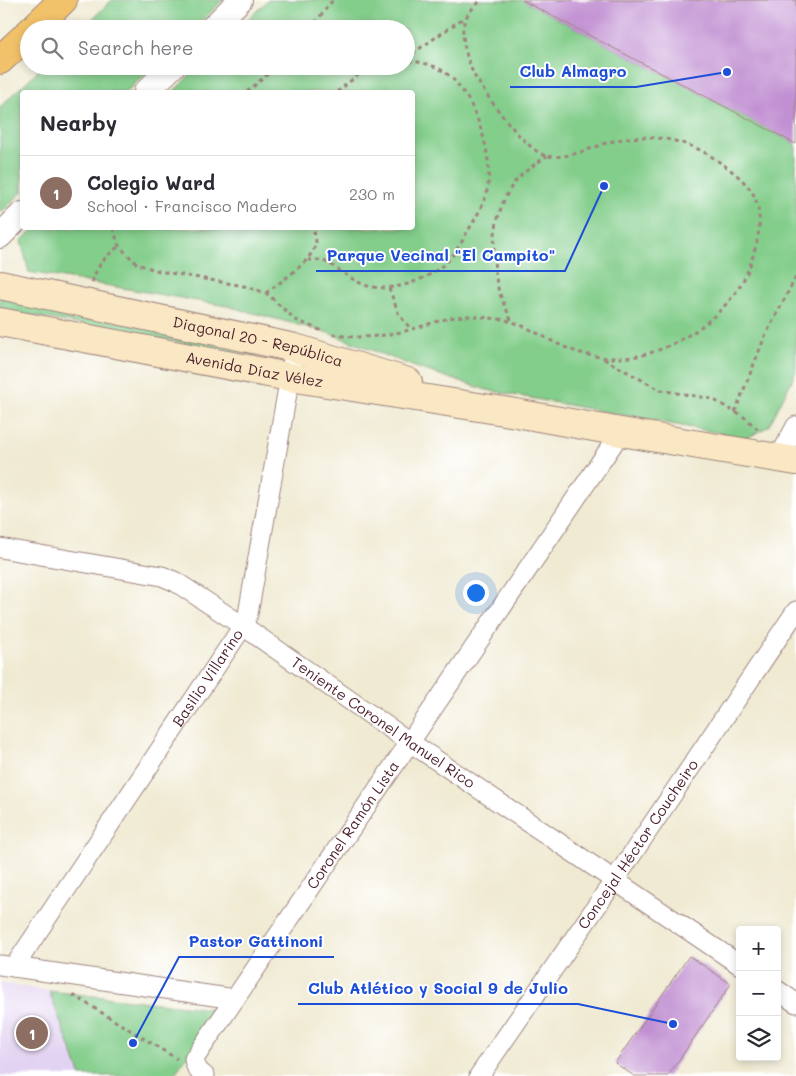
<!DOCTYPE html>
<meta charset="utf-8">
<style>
:root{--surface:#fff;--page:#f2f2f3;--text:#2b2b33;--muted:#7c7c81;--line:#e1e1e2;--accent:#d1495b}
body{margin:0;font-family:Mali,sans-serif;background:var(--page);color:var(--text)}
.controls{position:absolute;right:15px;bottom:15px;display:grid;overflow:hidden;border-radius:5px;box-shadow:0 2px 8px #0003}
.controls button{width:45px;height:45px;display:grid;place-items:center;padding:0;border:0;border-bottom:1px solid var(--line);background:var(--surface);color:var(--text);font:25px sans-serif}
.you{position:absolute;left:475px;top:592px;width:18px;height:18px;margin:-12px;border:4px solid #fff;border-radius:50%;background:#1a73e8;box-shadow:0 0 0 8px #1a73e833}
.badge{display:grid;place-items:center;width:32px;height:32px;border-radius:50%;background:var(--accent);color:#fff;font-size:16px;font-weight:700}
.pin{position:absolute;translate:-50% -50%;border:2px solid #fff;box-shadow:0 1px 5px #0006}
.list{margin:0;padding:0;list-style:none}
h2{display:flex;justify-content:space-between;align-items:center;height:65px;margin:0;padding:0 20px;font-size:21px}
h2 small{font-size:16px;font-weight:400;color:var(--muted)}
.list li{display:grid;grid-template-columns:32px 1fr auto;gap:15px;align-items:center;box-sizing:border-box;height:75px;padding:0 20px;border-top:1px solid var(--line)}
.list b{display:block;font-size:19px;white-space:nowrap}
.list p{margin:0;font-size:16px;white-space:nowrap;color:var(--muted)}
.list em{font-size:16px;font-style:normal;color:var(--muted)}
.icon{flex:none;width:28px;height:28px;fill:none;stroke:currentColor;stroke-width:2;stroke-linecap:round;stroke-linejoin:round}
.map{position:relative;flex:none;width:796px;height:1076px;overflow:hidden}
.search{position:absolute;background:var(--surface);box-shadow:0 2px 8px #0003;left:20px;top:20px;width:395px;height:55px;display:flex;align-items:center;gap:12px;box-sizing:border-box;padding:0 18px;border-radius:28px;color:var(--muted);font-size:19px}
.panel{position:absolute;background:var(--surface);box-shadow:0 2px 8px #0003;left:20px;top:90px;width:395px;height:140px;border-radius:5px}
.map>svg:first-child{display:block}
.built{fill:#e3d3f2}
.green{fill:#83ce8b;stroke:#66765b}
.building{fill:#c190d2}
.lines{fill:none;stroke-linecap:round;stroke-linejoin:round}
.minor-casing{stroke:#9d847e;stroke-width:21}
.tertiary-casing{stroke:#9d847e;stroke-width:26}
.secondary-casing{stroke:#9d847e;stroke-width:30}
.motorway-casing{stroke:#9d847e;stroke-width:30}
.path{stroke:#9d847e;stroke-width:3;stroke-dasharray:4 4;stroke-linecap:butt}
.minor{stroke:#fff;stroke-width:19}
.tertiary{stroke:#fff;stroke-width:24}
.secondary{stroke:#fae7c3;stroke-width:28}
.motorway{stroke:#f2c26a;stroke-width:28}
.labels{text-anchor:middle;stroke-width:4;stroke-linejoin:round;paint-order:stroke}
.street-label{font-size:15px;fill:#4a1f2b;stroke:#fff}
.leader{fill:none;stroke:#1d4ed8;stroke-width:2}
.callout-dot{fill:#1d4ed8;stroke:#fff;stroke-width:2}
.callout-label{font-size:16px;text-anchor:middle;font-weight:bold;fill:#1d4ed8;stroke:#fff;stroke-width:4;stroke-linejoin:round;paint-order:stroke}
</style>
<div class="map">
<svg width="796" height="1076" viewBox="0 0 796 1076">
<rect width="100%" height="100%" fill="#fff"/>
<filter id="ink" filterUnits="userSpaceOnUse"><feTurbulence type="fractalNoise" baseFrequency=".02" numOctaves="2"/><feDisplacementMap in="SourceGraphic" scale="10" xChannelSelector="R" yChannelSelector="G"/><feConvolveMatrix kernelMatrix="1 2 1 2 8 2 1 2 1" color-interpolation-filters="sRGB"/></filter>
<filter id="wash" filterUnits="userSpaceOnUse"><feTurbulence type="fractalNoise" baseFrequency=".0096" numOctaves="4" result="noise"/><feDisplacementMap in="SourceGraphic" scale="20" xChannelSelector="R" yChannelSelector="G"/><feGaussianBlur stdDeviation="1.12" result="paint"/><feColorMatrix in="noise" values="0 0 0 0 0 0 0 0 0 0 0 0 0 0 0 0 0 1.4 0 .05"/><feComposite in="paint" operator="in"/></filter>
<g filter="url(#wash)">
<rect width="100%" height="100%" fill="#f0ead2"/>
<!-- built -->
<polygon class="built" points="0,983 49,991 81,1076 0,1076"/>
<!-- green -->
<g class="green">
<polygon points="112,0 223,0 193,29 82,29"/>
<polygon points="268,0 522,0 796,144 796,372 769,426 747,438 487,390 418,368 329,333 227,306 29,272 21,241 34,228 412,228 412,92 173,92 199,66 406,66 406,29 238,29"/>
<polygon points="43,66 154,66 126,92 22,92 22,192 0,214 0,107"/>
<polygon points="0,297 268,354 257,356 0,310"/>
<polygon points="49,991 221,1010 173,1076 81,1076"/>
</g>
<g id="blocks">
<!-- building -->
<g class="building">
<polygon points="522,0 796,0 796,144"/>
<polygon points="689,956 731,984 668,1076 634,1076 615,1063"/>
</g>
</g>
</g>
<g filter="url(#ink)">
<use href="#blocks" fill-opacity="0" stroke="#9d847e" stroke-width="1"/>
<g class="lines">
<!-- minor casing -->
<g class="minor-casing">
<g id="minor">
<polyline points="779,458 796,426"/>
<path id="s1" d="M0,548L162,576L176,582L243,626L411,743L740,965"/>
<polyline points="0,965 235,999"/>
<path id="s2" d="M14,967L243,626L248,614L295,348"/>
<polyline points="777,990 796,1003"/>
<path id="s3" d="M205,1076C198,1072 195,1067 194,1059L621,432"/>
<path id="s4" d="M479,1076L614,881L796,611"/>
</g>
</g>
<!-- tertiary casing -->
<g class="tertiary-casing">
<g id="tertiary">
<polyline points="211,29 240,0"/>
<polyline points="146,92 173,66"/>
<polyline points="0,236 22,214"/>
</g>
</g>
<!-- secondary casing -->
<g class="secondary-casing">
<g id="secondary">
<path id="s5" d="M0,285L295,348L408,382"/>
<path id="s6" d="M0,322L289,377L510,412L621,432L796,461"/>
</g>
</g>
<!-- motorway casing -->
<g class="motorway-casing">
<g id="motorway">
<polyline points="33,29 63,0"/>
<polyline points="0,60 29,33"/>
</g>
</g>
<!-- path -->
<g class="path">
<polyline points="310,29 333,0"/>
<polyline points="406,58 465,17"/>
<polyline points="247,92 277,66"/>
<polyline points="337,92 358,75 377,66"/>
<polyline points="113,228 119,246 137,264 159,271 244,286 266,293 296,320 322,331"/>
<path d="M308,260H321L328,263C340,270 354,282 368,286C397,293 434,278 453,255C458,248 463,240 467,232C475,220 483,206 487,191C495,156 475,95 446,73C435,65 419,61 406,61"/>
<path d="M92,282C98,264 104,258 119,246"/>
<polyline points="389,288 399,315 411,329"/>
<path d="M266,293C280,282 313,261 316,243C316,238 314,232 313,228"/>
<path d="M511,320C507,310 501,299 498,288C490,253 493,212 514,183C523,172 535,164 547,156"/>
<path d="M333,334C357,340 386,336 409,330C428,325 446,317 465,316C476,316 488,318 499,319C522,322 540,336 560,345C579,354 600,359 621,358C668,356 724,319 745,277C750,267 753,256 756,245C760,231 761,212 755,198C749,183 731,170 718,161C685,137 642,131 603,144C587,150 565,159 547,156C526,152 485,94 474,75C468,62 462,42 463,28C464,16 473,8 481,0"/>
<polyline points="604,359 660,390 712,399 744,417 761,432"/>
<polyline points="735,412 765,336 796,277"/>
<polyline points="73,995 177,1059"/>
</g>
<!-- minor -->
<use href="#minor" class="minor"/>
<!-- tertiary -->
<use href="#tertiary" class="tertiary"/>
<!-- secondary -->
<use href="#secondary" class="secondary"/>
<!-- motorway -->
<use href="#motorway" class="motorway"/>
</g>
</g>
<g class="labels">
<!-- street labels -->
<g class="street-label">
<text dy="5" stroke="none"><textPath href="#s5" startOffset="264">Diagonal 20 - República</textPath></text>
<text dy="5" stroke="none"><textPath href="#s6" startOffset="259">Avenida Díaz Vélez</textPath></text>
<text dy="5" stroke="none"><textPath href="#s2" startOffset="348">Basilio Villarino</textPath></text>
<text dy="5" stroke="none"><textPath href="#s1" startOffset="430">Teniente Coronel Manuel Rico</textPath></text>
<text dy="5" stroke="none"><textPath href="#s3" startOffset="304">Coronel Ramón Lista</textPath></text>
<text dy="5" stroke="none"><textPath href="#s4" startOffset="281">Concejal Héctor Coucheiro</textPath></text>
</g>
</g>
<!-- callouts -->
<path class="leader" d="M727 72L636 87H510M604 186L565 271H316M133 1043L179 957H334M673 1024L578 1004H298"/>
<g class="callout-dot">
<circle cx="727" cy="72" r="5"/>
<circle cx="604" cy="186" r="5"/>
<circle cx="133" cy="1043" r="5"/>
<circle cx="673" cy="1024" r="5"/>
</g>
<g class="callout-label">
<text x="573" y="77">Club Almagro</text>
<text x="441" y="261">Parque Vecinal "El Campito"</text>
<text x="256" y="947">Pastor Gattinoni</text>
<text x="438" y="994">Club Atlético y Social 9 de Julio</text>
</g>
</svg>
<div class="controls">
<button>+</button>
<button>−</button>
<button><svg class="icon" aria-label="layers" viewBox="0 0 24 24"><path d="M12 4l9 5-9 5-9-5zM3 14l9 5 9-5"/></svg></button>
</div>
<div class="you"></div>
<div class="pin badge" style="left:32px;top:1033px;background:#8d6e63">1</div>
<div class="search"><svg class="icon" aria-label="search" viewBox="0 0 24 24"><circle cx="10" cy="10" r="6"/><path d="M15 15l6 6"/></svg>Search here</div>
<section class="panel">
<h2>Nearby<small></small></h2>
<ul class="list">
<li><span class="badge" style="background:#8d6e63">1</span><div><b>Colegio Ward</b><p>School · Francisco Madero</p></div><em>230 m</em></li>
</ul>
</section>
</div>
